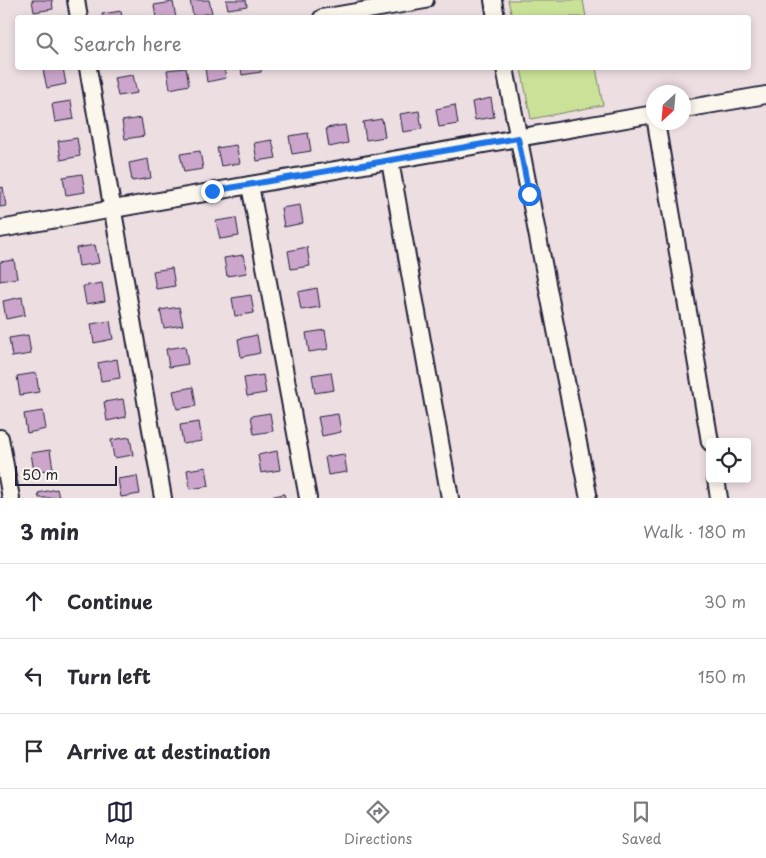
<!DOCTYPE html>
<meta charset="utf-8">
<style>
:root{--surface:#fff;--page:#f2f2f3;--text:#2b2b33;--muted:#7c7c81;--line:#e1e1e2;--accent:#22223b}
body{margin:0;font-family:"Playpen Sans",sans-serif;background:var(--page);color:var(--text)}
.controls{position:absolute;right:15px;bottom:15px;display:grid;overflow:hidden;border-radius:5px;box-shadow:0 2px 8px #0003}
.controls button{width:45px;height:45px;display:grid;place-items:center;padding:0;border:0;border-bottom:1px solid var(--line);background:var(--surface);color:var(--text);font:25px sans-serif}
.compass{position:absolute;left:646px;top:85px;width:45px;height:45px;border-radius:50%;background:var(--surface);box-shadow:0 2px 8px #0003;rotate:206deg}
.scale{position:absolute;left:15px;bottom:12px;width:102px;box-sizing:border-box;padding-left:5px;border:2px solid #22223b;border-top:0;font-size:14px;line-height:18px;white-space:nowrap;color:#22223b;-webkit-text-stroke:4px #fbf7ec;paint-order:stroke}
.stop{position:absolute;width:15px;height:15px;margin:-11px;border:4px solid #1a73e8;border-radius:50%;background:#fff}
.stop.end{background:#1a73e8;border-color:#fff;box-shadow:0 1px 5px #0008}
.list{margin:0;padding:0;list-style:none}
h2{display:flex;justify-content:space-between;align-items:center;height:65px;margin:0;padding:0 20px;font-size:21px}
h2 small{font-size:16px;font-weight:400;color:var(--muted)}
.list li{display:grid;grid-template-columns:32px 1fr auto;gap:15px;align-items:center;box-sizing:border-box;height:75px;padding:0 20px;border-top:1px solid var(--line)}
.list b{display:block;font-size:19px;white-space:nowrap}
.list em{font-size:16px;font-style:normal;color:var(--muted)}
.icon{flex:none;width:28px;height:28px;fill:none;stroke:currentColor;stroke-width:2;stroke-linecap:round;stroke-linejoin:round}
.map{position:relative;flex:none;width:766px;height:498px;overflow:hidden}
.search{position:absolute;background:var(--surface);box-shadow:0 2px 8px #0003;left:15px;right:15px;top:15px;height:55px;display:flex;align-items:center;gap:12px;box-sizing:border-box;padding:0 18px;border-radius:5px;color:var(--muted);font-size:19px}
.sheet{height:290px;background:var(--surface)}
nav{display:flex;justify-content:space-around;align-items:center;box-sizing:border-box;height:70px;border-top:1px solid var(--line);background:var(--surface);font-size:14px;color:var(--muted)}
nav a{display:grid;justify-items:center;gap:2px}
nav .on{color:var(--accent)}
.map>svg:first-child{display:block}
.green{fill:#cae298;stroke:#76826a}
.building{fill:#cca5cc;stroke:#22223b}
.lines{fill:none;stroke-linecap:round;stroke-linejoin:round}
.street-casing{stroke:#22223b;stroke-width:20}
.street{stroke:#fbf7ec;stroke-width:16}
.route{stroke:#1a73e8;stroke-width:6}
</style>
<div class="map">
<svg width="766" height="498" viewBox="0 0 766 498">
<rect width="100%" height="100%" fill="#eddee2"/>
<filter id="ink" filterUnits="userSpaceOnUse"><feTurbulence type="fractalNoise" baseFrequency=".02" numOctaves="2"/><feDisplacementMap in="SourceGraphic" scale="10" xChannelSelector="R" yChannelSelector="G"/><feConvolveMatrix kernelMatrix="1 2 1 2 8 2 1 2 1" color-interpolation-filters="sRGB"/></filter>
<g filter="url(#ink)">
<!-- green -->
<g class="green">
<polygon points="508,0 583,0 586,17 512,17"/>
<polygon points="521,68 596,68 603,105 531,119"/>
</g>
<!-- building -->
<g class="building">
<polygon points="32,0 52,0 53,9 34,12"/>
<polygon points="190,0 209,0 212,13 193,16"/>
<polygon points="226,0 246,0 247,6 228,9"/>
<polygon points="173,2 176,18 156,18 154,5"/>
<polygon points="121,11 122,18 103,18 102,14"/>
<polygon points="63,68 66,84 47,88 43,70"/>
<polygon points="186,68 189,85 170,89 167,70"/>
<polygon points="205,68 224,68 226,78 207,82"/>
<polygon points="241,68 261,68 261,72 242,75"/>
<polygon points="133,75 137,93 118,96 114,78"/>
<polygon points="491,98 494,117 475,120 472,102"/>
<polygon points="71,101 74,119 55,122 52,104"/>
<polygon points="455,105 458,124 439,127 436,109"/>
<polygon points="419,111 422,129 403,132 400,114"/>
<polygon points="141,118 144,136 125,139 122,121"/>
<polygon points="382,119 385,137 366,140 363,122"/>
<polygon points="345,125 348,143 329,147 326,128"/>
<polygon points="308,133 311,151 292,154 289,136"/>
<polygon points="77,138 80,156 61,160 58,141"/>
<polygon points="272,140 276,158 257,161 254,143"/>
<polygon points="236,145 240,163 221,166 217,148"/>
<polygon points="200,151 203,169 184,172 180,154"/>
<polygon points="148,159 151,178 132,181 129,163"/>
<polygon points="82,174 85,192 66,195 63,177"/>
<polygon points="3,187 6,206 0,207 0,188"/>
<polygon points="300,205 303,223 284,227 281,208"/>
<polygon points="236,218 239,236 220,239 216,221"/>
<polygon points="95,245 99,263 79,266 76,248"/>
<polygon points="307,247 310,266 291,269 288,251"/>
<polygon points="243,255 247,273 227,276 224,258"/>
<polygon points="14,260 17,278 0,281 0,262"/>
<polygon points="172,268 175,286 156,289 153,271"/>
<polygon points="102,283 105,301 86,304 83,286"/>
<polygon points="317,288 320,307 301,310 298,292"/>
<polygon points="251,295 254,313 235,316 232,298"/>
<polygon points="22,297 25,315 6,319 3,301"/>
<polygon points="179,307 183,325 164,328 160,310"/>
<polygon points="110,321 113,339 94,343 91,324"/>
<polygon points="325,330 328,349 309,352 306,333"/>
<polygon points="28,335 31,354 12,357 9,338"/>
<polygon points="257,335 260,353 241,357 238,339"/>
<polygon points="185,346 188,364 169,367 166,349"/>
<polygon points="117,359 120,378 101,381 98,363"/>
<polygon points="331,372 334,390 315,393 312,375"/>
<polygon points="36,373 39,392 20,395 17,376"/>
<polygon points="263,375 266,393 247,396 244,378"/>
<polygon points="193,387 196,406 177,409 173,391"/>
<polygon points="123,399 126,417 107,421 104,402"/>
<polygon points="43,411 46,429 27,433 24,414"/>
<polygon points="270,413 273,431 254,434 251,416"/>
<polygon points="338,414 341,432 322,436 318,417"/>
<polygon points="199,422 202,441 183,444 180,425"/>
<polygon points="130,437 133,455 114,458 111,440"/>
<polygon points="50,450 53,469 34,472 31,453"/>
<polygon points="277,451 280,470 261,473 258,455"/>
<polygon points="344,454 347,472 328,475 325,457"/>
<polygon points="206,467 209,486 190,489 187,470"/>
<polygon points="137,476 140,494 121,497 118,479"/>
<polygon points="57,489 59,498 39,498 38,493"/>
<polygon points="284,494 285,498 265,498"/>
</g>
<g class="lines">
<!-- street casing -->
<g class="street-casing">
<g id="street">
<polyline points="76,0 79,18"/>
<polyline points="493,0 496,18"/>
<polyline points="322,18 425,0"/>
<polyline points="88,68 163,498"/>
<polyline points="505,68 588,494"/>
<polyline points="684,109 766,95"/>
<polyline points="656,122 710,442"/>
<polyline points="390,161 450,498"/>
<polyline points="250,185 308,498"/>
<polyline points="0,229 654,114"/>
<polyline points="0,438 11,498"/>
<polyline points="716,479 719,498"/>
</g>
</g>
<!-- street -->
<use href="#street" class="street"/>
</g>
</g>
<g class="lines" filter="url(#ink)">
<!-- route -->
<polyline class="route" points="212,191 518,138 529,194"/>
</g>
</svg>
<div class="controls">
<button><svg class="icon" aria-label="locate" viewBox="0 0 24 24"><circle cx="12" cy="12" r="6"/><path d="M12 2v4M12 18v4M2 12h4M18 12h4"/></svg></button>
</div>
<svg class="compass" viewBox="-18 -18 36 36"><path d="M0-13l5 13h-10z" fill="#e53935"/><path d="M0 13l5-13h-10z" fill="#7c7c81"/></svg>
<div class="scale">50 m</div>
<div class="stop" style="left:529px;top:194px"></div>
<div class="stop end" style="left:212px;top:191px"></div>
<div class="search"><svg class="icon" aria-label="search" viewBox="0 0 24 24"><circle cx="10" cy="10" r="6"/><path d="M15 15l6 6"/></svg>Search here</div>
</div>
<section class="sheet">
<h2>3 min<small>Walk · 180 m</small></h2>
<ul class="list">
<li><svg class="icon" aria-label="ahead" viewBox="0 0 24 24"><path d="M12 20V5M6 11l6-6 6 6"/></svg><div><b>Continue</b></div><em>30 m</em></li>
<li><svg class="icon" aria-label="left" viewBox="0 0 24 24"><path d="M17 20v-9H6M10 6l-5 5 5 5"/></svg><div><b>Turn left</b></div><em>150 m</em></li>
<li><svg class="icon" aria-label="arrive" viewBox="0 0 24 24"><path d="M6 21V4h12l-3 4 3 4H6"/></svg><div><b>Arrive at destination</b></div></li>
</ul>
</section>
<nav>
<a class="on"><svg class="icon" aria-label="map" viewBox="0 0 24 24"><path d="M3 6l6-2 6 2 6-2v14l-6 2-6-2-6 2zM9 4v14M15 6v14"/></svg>Map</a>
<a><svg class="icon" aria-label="directions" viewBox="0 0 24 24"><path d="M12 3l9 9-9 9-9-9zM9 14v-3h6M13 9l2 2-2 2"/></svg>Directions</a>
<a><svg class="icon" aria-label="saved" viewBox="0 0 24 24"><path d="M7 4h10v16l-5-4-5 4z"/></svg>Saved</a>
</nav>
